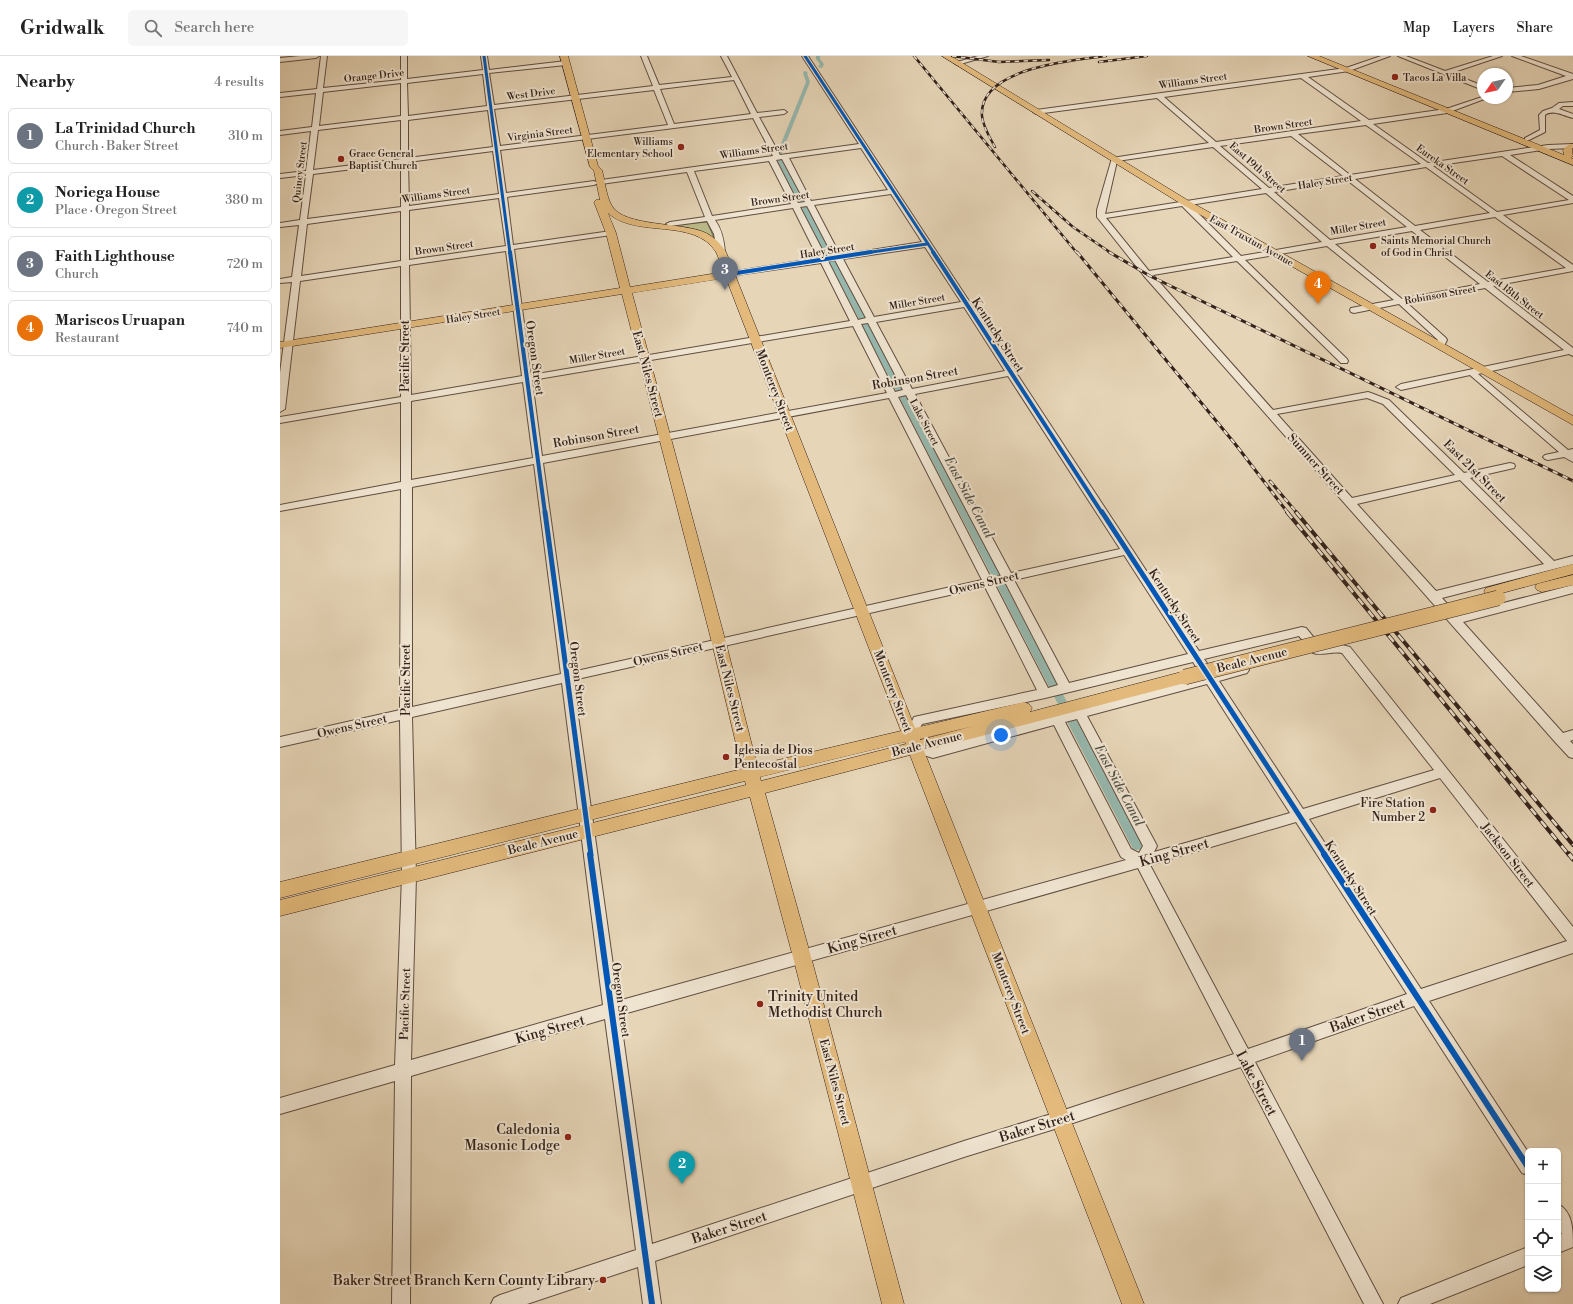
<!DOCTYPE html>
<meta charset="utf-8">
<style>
:root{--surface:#fff;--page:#f6f6f6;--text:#222;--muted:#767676;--line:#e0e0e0;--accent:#1a73e8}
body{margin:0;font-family:"Libre Bodoni",serif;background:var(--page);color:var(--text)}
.controls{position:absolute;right:12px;bottom:12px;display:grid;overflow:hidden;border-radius:6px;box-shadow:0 1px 3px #0004}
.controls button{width:36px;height:36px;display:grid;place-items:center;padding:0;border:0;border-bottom:1px solid var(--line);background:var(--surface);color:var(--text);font:20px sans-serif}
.compass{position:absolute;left:1197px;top:12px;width:36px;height:36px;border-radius:50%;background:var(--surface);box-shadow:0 1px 3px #0004;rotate:236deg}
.you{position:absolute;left:721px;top:679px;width:14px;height:14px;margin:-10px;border:3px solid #fff;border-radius:50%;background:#1a73e8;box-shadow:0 0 0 6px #1a73e833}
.badge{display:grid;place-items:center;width:26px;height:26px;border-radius:50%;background:var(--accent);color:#fff;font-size:13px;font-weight:700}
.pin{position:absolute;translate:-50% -33px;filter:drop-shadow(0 1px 2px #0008)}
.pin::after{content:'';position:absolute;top:21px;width:14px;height:12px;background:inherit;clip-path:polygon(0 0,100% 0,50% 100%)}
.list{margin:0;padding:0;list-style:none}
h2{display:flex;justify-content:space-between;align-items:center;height:52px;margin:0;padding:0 16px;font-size:17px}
h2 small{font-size:13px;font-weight:400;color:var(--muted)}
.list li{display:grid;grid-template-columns:26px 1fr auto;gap:12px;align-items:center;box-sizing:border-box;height:56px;margin:0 8px 8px;padding:0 8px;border:1px solid var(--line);border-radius:6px}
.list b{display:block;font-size:15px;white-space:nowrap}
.list p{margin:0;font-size:13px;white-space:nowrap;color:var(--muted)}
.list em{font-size:13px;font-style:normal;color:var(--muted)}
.icon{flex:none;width:22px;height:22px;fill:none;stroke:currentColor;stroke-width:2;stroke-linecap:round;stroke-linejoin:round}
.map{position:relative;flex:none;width:1293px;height:1248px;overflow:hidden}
header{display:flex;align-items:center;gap:24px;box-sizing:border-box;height:56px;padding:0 20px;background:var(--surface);border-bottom:1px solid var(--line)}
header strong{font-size:19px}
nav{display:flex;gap:22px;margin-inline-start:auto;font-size:14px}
.search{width:280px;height:36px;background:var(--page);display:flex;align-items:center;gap:10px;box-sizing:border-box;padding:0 14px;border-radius:6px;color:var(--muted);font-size:15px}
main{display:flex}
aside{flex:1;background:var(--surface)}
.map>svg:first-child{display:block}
.green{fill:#bbbc8a;stroke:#776e52}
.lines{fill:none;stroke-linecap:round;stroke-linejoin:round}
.canal{fill:#96b9af;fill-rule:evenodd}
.minor-casing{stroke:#604e42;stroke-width:2}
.major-casing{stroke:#33211b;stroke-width:1}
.minor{fill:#efe4d0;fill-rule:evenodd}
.major{fill:#e3ba7c;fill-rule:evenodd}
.rail-far3-casing{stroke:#33211b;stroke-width:2.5}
.rail-far2-casing{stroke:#33211b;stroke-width:3}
.rail-far1-casing{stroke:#33211b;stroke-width:4}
.rail-casing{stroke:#33211b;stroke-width:5}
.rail-far3{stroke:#efe4d0;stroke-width:1.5;stroke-dasharray:4.5;stroke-linecap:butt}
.rail-far2{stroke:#efe4d0;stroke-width:2;stroke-dasharray:5.5;stroke-linecap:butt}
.rail-far1{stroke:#efe4d0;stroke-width:2.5;stroke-dasharray:8;stroke-linecap:butt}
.rail{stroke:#efe4d0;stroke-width:3.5;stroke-dasharray:10;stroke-linecap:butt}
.major-bridge-casing{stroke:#33211b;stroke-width:16;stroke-linecap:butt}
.major-bridge{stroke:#e3ba7c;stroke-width:15}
.cycleway-far3-casing{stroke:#efe4d0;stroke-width:4.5}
.cycleway-far2-casing{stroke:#efe4d0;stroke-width:6}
.cycleway-far1-casing{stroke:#efe4d0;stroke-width:8}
.cycleway-casing{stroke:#efe4d0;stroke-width:9}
.cycleway-far3{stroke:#0057b8;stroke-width:3}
.cycleway-far2{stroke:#0057b8;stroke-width:4}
.cycleway-far1{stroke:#0057b8;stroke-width:5}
.cycleway{stroke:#0057b8;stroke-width:6}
.poi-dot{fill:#8f2418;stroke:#efe4d0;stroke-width:1.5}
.labels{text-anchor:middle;stroke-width:4;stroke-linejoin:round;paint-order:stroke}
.far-street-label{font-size:10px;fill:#33211b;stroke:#efe4d0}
.far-poi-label{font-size:10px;fill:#33211b;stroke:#efe4d0;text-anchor:start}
.street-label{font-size:12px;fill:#33211b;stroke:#efe4d0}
.poi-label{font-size:12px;fill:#33211b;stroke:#efe4d0;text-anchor:start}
.water-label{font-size:13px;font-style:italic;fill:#514f47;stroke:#efe4d0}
.near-street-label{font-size:14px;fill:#33211b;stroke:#efe4d0}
.near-poi-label{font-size:14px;fill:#33211b;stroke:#efe4d0;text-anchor:end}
</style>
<header>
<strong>Gridwalk</strong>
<div class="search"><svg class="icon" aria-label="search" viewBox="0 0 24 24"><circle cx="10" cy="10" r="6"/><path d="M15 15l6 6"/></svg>Search here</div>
<nav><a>Map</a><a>Layers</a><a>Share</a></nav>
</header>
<main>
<aside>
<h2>Nearby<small>4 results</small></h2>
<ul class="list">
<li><span class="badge" style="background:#6b7280">1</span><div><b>La Trinidad Church</b><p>Church · Baker Street</p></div><em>310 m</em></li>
<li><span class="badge" style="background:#0f9aa8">2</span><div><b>Noriega House</b><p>Place · Oregon Street</p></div><em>380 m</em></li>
<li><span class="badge" style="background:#6b7280">3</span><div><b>Faith Lighthouse</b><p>Church</p></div><em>720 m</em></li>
<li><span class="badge" style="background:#e8710a">4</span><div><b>Mariscos Uruapan</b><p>Restaurant</p></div><em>740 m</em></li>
</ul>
</aside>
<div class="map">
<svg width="1293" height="1248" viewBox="0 0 1293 1248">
<rect width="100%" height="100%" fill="#e6d5b7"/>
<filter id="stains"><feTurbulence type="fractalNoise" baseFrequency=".005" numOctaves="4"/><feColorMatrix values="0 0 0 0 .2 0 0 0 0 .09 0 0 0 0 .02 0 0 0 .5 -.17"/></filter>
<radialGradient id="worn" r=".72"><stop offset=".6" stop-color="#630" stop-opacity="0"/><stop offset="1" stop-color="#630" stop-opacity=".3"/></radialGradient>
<!-- green -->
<polygon class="green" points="427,166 434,182 418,174 394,169"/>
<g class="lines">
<!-- canal -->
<g class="canal">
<polygon points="536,0 540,0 540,3 544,8 542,12 538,11 540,8 536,3"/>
<polygon points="524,15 528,16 527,17 530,26 501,99 496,100 526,26 523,17"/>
<polygon points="500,103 503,105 861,787 862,790 861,793 857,794 853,793 497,105"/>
</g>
<!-- minor casing -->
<g class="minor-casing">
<g id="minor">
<polygon points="20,0 39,0 36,2 0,6 0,2"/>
<path d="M41,0H47L43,32L121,24V0H127V23L203,14L201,0H207L209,14L286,5L289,7L286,9L209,17L214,49L373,30L361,0H367L379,29L452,21L441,0H447L477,57L504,54L507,56L504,58L479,61L500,99L579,88L522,0H528L919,595L1022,571L1026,572L1040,589L1054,587L1070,591L1293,871V897L1149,945L1248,1096V1119L1242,1117L1134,950L975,1006L1103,1248H1084L961,1011L781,1071L684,1101L375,1205L381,1248H363L358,1211L247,1248H211L214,1242L220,1239L356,1194L325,963L131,1020L130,1248H112L115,1025L0,1058V1042L115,1009L122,820L120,664L0,691V681L120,654L121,433L0,455V449L121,426V346L0,367V361L121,341V210L20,225L5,353L0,356V317L12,226L0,227V223L12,221L19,169L0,171V167L20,164L26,119L0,122V118L26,115L31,75L0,79V75L32,71L36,37L0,41V37L37,33ZM203,18L207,50L128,60L127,27ZM454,24L471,58L394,68L380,33ZM121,27V60L39,70L43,36ZM374,34L388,69L220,90L214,53ZM208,54L213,91L128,102V64ZM473,62L493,100L321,124L317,126L321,128L407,116L425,161L390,166L386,168L390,170L427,165L434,178L437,196L441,198L445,196C444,184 442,174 435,164L513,152L538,202L450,216L446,218L450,220L541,207L570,265L251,319L234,193L331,179L335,177L331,175L233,189L227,141L314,129L318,127L314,125L226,137L220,94ZM121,64V103L33,114L38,74ZM581,92L608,134L531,145L509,102ZM213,95L219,138L129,150L128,106ZM502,103L525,146L518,147L496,104ZM489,105L511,148L432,160L414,115ZM121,107V151L27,163L33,118ZM611,138L642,186L560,199L534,149ZM219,142L226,190L129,204V154ZM527,150L553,200L546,201L520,151ZM121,155V205L21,220L27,168ZM645,191L681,246L594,261L563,203ZM226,195L242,320L131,339L129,209ZM555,204L586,262L578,264L548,205ZM684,251L725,315L632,333L596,266ZM588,267L623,334L615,336L581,268ZM573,270L607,337L262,400L252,324ZM728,320L840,493L731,517L635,338ZM243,326L253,402L131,424V345ZM626,339L721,520L711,522L618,341ZM609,342L702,524L292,616L263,407ZM254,408L281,618L132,651V431ZM844,499L908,598L789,627L734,524ZM725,526L778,629L768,632L715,529ZM705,531L757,634L634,661L625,679L627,682L631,684L635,682L642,668L765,642L913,606L922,620L653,692L635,686L631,687L629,691L631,695L653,702L774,669L841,801L846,804L338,945L293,624ZM1019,580L1033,597C1042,600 1052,595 1062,597L1154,714L1023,753L939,625L967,617L969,614L967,611L963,610L934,617L924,603ZM282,627L323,949L131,1004L136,820L132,661ZM927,628L1010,757L874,796L877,790L875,786L807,660ZM797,663L863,790L859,797L851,793L785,666ZM1160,722L1287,885L1141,933L1029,763ZM1016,766L1127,938L968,993L870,809ZM858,812L954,998L781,1055L684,1085L372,1188L340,959Z"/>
<polygon points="698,0 708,0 677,9 674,7"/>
<path d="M1101,0H1110L1069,15L1028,21L1089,64L1166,53L1202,41L1207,42L1167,57L1093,68L1148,107L1268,89L1293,88V92L1268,93L1230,99L1293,140V147L1223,159L1293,209V215L1213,230L1293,292V300L1289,298L1198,318L1288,394L1293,393V406L1284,401L1268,404L1265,403L1263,401L1265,399L1279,396L1190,319L1121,334L1116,331L1121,328L1284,294L1205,232L1127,247L1166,282L1167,284L1163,292L1160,293L1156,290L1158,284L1119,248L1074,257L1071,256L1070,254L1071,252L1114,244L1047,190L965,204L1067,303L1068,305L1067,307H1061L957,205L873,219L993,354L1088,336L1091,337L1109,344L1184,417L1230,407L1234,408L1235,410L1234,412L1190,422L1274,505L1293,500V508L1162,542L1177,559L1293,529V537L1183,566L1283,677L1293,674V684L1290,685L1293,688V702L1289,701L1276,687L864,220L817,161V154L832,102L929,87L877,42L756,58L753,56L756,54L1066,12ZM1021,22L1081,65L936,86L884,41ZM1086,69L1141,108L1070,119L1018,78ZM1011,80L1063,120L989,132L940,90ZM933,91L982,133L825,158L837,105ZM1222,100L1289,144L1217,156L1153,110ZM1146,111L1210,157L1135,170L1075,123ZM1067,124L1127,171L1050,184L994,136ZM986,137L1042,186L961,200L910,149ZM902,150L953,201L869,215L826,162ZM1215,161L1286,212L1208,226L1140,174ZM1132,175L1200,228L1122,243L1055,188ZM1087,342L1103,348L1175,419L1072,442L997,358ZM1180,424L1264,508L1156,535L1077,448Z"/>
<polygon points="1118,0 1126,0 1165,15 1213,0 1222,0 1171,17 1203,30 1203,34"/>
<polygon points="1232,0 1241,0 1293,18 1293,23 1259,33 1227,36 1227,32 1258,29 1286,20"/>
<path d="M1293,46V50H1283L1279,53L1293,58V62C1284,60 1273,53 1265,59V76L1249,84H1245V82L1260,74L1259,59L1263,55L1272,52L1279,47Z"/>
<path d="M1278,1148C1293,1156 1293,1174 1293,1191L1278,1197V1179L1282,1178L1278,1172Z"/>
<polygon points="1248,1191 1248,1209 1150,1248 1118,1248 1121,1242"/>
</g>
</g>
<!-- major casing -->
<g class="major-casing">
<g id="major">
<path d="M280,0H288L318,110L322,114C325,125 326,140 332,150C344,171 403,166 426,177C434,181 441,188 446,196L635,672L744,646L749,648L752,652L750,656L905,615L910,617L912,621L910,625L905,627L644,695L864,1248H842L630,699L485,737L531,901L624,1248H602L513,901L470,741L0,860V844L466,729L465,725L0,842V826L462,713L432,587L342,238L0,292V286L340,232L326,177L314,146L316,144H320L314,115L310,111ZM328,157C356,183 414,161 436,196C439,202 441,210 444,216L350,231L336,177ZM446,222L621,675L477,709L446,587L352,237ZM694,670L640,684V683ZM625,686L626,688L481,725L480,721Z"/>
<polygon points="662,0 671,0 909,145 1293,360 1293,369 903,149"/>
<path d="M1028,0H1039L1284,99L1283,94C1285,91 1289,88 1293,88L1292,95L1293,100L1291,102L1293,103V109Z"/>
<polygon points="1293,508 1293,518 1211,540 1206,538 1204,535 1206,532"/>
<polygon points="1293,519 1293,529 1262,536 1257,534 1255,531 1257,528"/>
</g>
</g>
<!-- minor -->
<use href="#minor" class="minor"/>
<!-- major -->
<use href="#major" class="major"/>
<!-- rail-far3 casing -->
<g class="rail-far3-casing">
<g id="rail-far3">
<polyline points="634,0 797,197"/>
<polyline points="672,0 719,6 769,4"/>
<polyline points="819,6 867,0"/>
<path d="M715,91C710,82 703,71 702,60C698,12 793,4 826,0"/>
<polyline points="752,135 793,171 831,197"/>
</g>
</g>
<!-- rail-far2 casing -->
<g class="rail-far2-casing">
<g id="rail-far2">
<polyline points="797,196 956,389 1008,457"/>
<polyline points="829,196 870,220 1293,425"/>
<polyline points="990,425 1017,457"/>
</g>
</g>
<!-- rail-far1 casing -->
<g class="rail-far1-casing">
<g id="rail-far1">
<polyline points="1007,456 1289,799"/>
<polyline points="1016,456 1293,789"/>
</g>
</g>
<!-- rail casing -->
<g class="rail-casing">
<polyline id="rail" points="1289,798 1293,803"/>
</g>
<!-- rail-far3 -->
<use href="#rail-far3" class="rail-far3"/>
<!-- rail-far2 -->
<use href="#rail-far2" class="rail-far2"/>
<!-- rail-far1 -->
<use href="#rail-far1" class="rail-far1"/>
<!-- rail -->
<use href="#rail" class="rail"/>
<!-- major-bridge casing -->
<g class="major-bridge-casing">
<polyline id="major-bridge" points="905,621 1218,542"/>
</g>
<!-- major-bridge -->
<use href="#major-bridge" class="major-bridge"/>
<!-- cycleway-far3 casing -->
<g class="cycleway-far3-casing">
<g id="cycleway-far3">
<polyline points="204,0 230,197"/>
<polyline points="525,0 654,197"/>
<polyline points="585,197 647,188"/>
</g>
</g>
<!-- cycleway-far2 casing -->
<g class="cycleway-far2-casing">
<g id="cycleway-far2">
<polyline points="230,196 265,457"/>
<polyline points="653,196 822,457"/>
<polyline points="450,218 591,196"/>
</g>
</g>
<!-- cycleway-far1 casing -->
<g class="cycleway-far1-casing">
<g id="cycleway-far1">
<polyline points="265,456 311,799"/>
<polyline points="822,456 1045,799"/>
</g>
</g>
<!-- cycleway casing -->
<g class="cycleway-casing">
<g id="cycleway">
<polyline points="310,798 372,1248"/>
<polyline points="1044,798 1248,1111"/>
</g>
</g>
<!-- cycleway-far3 -->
<use href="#cycleway-far3" class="cycleway-far3"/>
<!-- cycleway-far2 -->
<use href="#cycleway-far2" class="cycleway-far2"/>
<!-- cycleway-far1 -->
<use href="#cycleway-far1" class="cycleway-far1"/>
<!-- cycleway -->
<use href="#cycleway" class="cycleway"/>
</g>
<!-- markers -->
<g class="poi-dot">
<circle cx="1115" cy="21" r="4"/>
<circle cx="401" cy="91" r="4"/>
<circle cx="61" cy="103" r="4"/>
<circle cx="1093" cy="190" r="4"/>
<circle cx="446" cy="701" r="4"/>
<circle cx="1153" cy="754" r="4"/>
<circle cx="480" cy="948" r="4"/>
<circle cx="288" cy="1081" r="4"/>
<circle cx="323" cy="1224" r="4"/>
</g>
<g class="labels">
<!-- far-street labels -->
<g class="far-street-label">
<text transform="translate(94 19) rotate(-6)" y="4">Orange Drive</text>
<text transform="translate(913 24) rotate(-8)" y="4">Williams Street</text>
<text transform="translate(251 37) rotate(-7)" y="4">West Drive</text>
<text transform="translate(1003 69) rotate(-8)" y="4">Brown Street</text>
<text transform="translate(260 77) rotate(-7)" y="4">Virginia Street</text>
<text transform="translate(474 94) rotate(-8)" y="4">Williams Street</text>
<text transform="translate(1163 108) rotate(35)" y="4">Eureka Street</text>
<text transform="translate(978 111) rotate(41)" y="4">East 19th Street</text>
<text transform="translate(19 116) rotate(-83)" y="4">Quincy Street</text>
<text transform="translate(1045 125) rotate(-9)" y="4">Haley Street</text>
<text transform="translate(156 138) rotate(-8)" y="4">Williams Street</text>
<text transform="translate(500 142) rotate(-8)" y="4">Brown Street</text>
<text transform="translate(1078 170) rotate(-10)" y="4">Miller Street</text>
<text transform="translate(972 184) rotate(29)" y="4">East Truxtun Avenue</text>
<text transform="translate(164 191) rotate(-8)" y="4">Brown Street</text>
<text transform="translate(547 194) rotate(-9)" y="4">Haley Street</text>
<text transform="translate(1160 238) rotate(-10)" y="4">Robinson Street</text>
<text transform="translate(1235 238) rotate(38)" y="4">East 18th Street</text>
<text transform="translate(637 245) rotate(-10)" y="4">Miller Street</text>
<text transform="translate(193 259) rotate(-9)" y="4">Haley Street</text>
<text transform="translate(317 299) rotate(-10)" y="4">Miller Street</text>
<text transform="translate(645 366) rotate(62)" y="4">Lake Street</text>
</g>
<!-- far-poi labels -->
<g class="far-poi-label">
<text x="1123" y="25">Tacos La Villa</text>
<text x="393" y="89" text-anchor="end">Williams<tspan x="393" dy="12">Elementary School</tspan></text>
<text x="69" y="101">Grace General<tspan x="69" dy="12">Baptist Church</tspan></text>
<text x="1101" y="188">Saints Memorial Church<tspan x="1101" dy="12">of God in Christ</tspan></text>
</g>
<!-- street labels -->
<g class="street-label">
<text transform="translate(718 279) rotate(57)" y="4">Kentucky Street</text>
<text transform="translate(125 300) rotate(-90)" y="4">Pacific Street</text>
<text transform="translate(255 302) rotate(82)" y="4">Oregon Street</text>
<text transform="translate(368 318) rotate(75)" y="4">East Niles Street</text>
<text transform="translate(635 322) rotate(-10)" y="4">Robinson Street</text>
<text transform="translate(495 334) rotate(69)" y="4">Monterey Street</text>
<text transform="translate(316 380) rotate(-10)" y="4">Robinson Street</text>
<text transform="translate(1036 408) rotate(48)" y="4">Sumner Street</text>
<text transform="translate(1195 415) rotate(45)" y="4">East 21st Street</text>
<text transform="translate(704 527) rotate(-13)" y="4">Owens Street</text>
<text transform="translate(895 550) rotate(57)" y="4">Kentucky Street</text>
<text transform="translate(388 598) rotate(-13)" y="4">Owens Street</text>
<text transform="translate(972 604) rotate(-14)" y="4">Beale Avenue</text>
<text transform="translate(298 623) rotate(83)" y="4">Oregon Street</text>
<text transform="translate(126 624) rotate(-90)" y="4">Pacific Street</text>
<text transform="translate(450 632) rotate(76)" y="4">East Niles Street</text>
<text transform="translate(613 635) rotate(69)" y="4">Monterey Street</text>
<text transform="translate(72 670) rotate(-13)" y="4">Owens Street</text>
<text transform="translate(647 688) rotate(-14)" y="4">Beale Avenue</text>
<text transform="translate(263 786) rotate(-14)" y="4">Beale Avenue</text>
<text transform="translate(1228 799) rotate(52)" y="4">Jackson Street</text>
<text transform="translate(1071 822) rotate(57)" y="4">Kentucky Street</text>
<text transform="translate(731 937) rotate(69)" y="4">Monterey Street</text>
<text transform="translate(341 944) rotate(82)" y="4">Oregon Street</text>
<text transform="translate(125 948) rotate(-88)" y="4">Pacific Street</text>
<text transform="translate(555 1026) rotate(75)" y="4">East Niles Street</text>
</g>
<!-- poi labels -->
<g class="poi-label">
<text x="454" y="698">Iglesia de Dios<tspan x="454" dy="14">Pentecostal</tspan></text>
<text x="1145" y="751" text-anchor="end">Fire Station<tspan x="1145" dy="14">Number 2</tspan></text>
</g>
<!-- water labels -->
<g class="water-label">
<text transform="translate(690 441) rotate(62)" y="5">East Side Canal</text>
<text transform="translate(840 729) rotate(62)" y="5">East Side Canal</text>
</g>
<!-- near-street labels -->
<g class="near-street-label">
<text transform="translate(894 796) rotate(-16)" y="5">King Street</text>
<text transform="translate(582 883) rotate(-16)" y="5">King Street</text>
<text transform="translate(1087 959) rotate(-19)" y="5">Baker Street</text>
<text transform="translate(270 973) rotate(-16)" y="5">King Street</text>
<text transform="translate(977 1027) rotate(62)" y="5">Lake Street</text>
<text transform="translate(757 1070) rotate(-17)" y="5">Baker Street</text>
<text transform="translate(449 1171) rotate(-18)" y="5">Baker Street</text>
</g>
<!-- near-poi labels -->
<g class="near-poi-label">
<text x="488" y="945" text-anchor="start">Trinity United<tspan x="488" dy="16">Methodist Church</tspan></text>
<text x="280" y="1078">Caledonia<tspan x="280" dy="16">Masonic Lodge</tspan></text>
<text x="315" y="1229">Baker Street Branch Kern County Library</text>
</g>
</g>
<rect width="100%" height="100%" filter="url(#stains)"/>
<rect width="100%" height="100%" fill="url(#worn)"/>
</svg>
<div class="controls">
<button>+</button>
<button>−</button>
<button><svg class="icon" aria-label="locate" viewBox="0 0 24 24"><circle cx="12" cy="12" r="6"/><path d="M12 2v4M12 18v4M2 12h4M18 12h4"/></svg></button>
<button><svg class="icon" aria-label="layers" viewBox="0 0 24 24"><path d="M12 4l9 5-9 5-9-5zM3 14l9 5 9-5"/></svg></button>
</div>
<svg class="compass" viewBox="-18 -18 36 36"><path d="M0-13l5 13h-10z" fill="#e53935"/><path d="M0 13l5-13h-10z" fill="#767676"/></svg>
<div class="you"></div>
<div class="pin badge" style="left:1022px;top:1005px;background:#6b7280">1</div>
<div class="pin badge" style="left:402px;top:1128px;background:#0f9aa8">2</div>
<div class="pin badge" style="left:445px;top:234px;background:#6b7280">3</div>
<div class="pin badge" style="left:1038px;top:248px;background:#e8710a">4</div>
</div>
</main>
